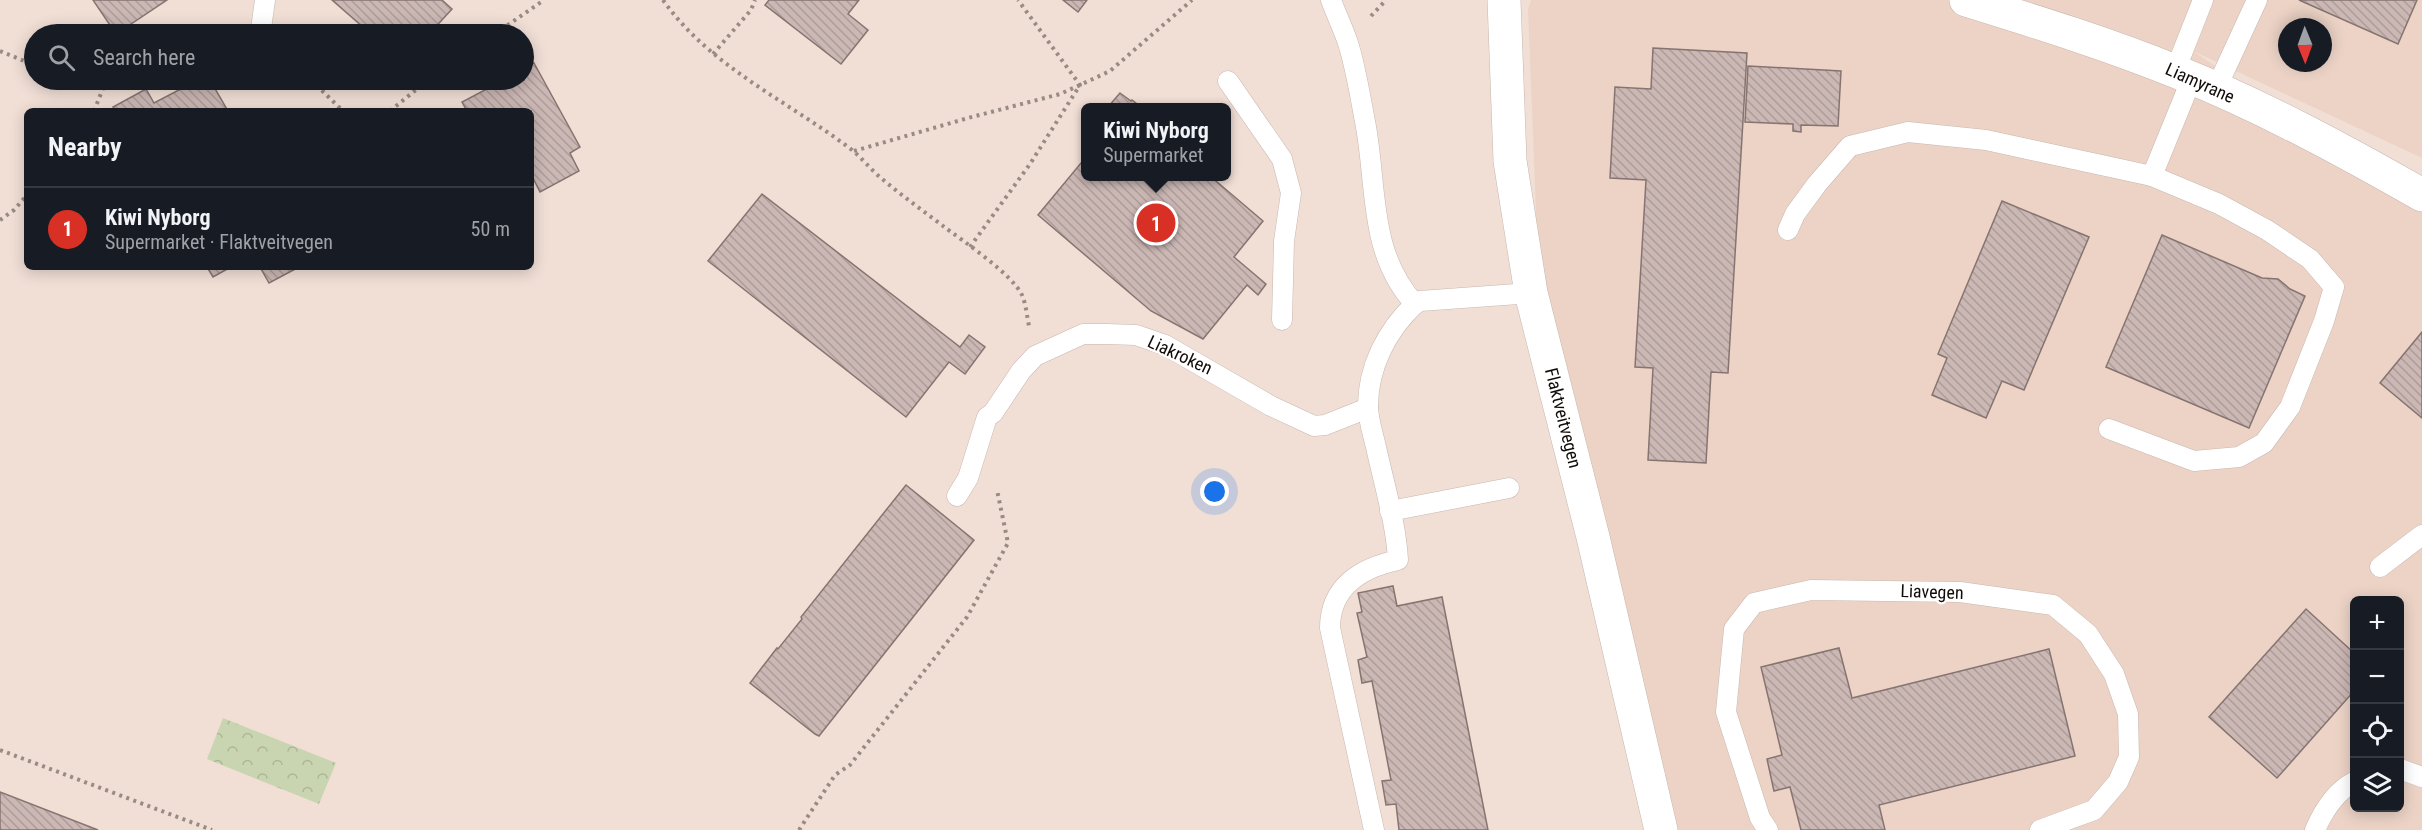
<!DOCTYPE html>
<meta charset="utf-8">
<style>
:root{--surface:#171b24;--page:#242831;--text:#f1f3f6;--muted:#9ea1a6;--line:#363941;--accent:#d93025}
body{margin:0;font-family:"Roboto Condensed",sans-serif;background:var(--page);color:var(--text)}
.controls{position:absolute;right:18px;bottom:18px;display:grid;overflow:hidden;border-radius:9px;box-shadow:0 3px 15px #0003}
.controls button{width:54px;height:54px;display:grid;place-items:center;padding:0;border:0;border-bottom:2px solid var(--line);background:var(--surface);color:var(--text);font:30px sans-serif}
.compass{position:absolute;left:2278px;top:18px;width:54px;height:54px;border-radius:50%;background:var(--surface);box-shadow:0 3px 15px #0003;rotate:179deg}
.you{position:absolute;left:1215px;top:492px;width:21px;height:21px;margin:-15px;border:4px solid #fff;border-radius:50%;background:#1a73e8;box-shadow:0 0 0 9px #1a73e833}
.badge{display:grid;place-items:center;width:39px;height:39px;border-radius:50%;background:var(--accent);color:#fff;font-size:20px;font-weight:700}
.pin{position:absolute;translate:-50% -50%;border:3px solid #fff;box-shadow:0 2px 6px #0006}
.popup{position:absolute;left:1081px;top:103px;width:150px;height:78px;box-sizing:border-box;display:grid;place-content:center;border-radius:9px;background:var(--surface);filter:drop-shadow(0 2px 4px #0005);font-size:20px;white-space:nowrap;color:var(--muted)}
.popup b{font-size:22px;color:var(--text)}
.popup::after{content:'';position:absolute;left:50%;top:100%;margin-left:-12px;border:12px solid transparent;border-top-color:var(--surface)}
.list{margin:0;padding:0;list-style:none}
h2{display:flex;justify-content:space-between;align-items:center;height:78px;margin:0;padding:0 24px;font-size:26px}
h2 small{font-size:20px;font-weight:400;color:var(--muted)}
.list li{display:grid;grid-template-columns:39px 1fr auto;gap:18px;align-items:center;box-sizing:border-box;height:84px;padding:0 24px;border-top:2px solid var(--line)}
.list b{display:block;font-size:22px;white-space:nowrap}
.list p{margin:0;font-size:20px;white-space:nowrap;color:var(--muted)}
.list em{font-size:20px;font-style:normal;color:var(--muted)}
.icon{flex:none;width:33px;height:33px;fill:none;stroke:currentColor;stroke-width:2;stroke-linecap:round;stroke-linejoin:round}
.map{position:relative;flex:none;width:2422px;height:830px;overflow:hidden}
.search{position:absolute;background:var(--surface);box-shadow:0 3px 15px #0003;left:24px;top:24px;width:510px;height:66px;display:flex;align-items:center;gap:15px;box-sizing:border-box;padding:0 21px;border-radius:33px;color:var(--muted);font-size:22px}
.panel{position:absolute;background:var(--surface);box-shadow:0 3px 15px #0003;left:24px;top:108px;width:510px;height:162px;border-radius:9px}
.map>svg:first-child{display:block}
.built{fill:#ecd3c6;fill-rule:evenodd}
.park{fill:url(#park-crowns)}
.building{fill:url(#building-back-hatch);stroke:#867471;stroke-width:1.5}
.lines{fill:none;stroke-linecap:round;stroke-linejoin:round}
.service-casing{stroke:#c8b7ae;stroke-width:21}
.secondary-casing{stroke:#c8b7ae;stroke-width:34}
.path{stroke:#988b84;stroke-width:4;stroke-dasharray:3 4.5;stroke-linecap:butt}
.service{stroke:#fff;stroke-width:20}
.secondary{stroke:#fff;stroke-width:33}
.labels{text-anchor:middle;stroke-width:4.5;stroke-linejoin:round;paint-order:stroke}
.street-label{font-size:18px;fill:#110b08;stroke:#fff}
</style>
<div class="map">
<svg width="2422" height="830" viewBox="0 0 2422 830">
<defs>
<pattern id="park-crowns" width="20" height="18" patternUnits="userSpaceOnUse" patternTransform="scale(1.5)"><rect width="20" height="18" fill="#c9d5b0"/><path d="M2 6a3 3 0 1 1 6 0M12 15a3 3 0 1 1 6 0" fill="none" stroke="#acb696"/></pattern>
<pattern id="building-back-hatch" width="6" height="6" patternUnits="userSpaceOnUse" patternTransform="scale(1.5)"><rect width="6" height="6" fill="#cbb7b4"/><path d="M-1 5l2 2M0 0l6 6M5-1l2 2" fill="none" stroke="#ad9c99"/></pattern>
</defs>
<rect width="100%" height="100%" fill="#f1dfd6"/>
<!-- built -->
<path class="built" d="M1531,0H2422V158L2193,51L2422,206V830H1669L1535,293L1536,211L1528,9ZM2287,27H2323V63H2287ZM2354,600H2400V808H2354Z"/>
<!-- park -->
<polygon class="park" points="223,718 336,763 319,804 207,759"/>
<!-- building -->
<g class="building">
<polygon points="93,0 167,0 116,34"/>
<polygon points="332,0 442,0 452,9 429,34 371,34"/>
<polygon points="769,0 859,0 848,14 868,30 841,64 765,5"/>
<polygon points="1063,0 1087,0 1078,12"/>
<polygon points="2299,0 2417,0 2398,44"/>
<polygon points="1653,48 1747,53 1728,373 1711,372 1706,463 1648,460 1653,368 1635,367 1646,180 1610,178 1615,87 1651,89"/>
<polygon points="534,63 580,147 570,153 579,171 540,192 531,174 531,111 467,111 462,102 485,90 480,80 524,80 524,67"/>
<polygon points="1748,66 1841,71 1838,126 1801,125 1801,132 1793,131 1793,124 1745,122"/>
<polygon points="198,80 210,80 228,111 116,111 113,107 146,89 154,103"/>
<polygon points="1120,93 1131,101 1132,100 1141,107 1108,107"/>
<polygon points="1086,157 1086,176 1210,176 1263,221 1234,257 1266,284 1258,295 1247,285 1203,339 1151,311 1038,215"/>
<polygon points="762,194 960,347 969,335 985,347 965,374 949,362 906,417 708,261"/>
<polygon points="2002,201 2089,237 2024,390 2002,381 1986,418 1932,395 1947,358 1938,354"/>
<polygon points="2162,235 2262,278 2278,279 2290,289 2305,296 2249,428 2106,367"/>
<polygon points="207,267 231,267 213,277"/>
<polygon points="260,267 299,267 269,283"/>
<polygon points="2422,332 2422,418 2380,383"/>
<polygon points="906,485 974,540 819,736 815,734 750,683 777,648 778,649 802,619 801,617"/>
<polygon points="1393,586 1397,606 1442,597 1488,830 1399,830 1396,804 1386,805 1382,781 1391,780 1372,681 1362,683 1358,660 1367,657 1357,613 1362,612 1358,593"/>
<polygon points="2306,609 2354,653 2354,691 2277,778 2209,717"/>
<polygon points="1839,648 1852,698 2049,649 2075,756 1879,805 1885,830 1801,830 1790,787 1774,791 1767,759 1782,755 1761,667"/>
<polygon points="0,792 98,830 0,830"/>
</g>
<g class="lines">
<!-- service casing -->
<g class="service-casing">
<g id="service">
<path d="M1331,0C1336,14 1343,28 1348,43C1356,68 1361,101 1366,127C1377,189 1369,254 1415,304L1420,301L1531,293"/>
<polyline points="261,29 265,0"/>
<polyline points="2175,71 2203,0"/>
<polyline points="1228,81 1282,159 1291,193 1284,241 1282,320"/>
<polyline points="2216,89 2257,0"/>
<polyline points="2152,176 2192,78"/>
<polyline points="1788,230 1795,214 1817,184 1850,146 1908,132 1986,140 2152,176 2219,204 2267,230 2310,259 2334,287 2324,321 2290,407 2264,443 2239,457 2194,461 2109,429"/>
<polyline points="957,496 968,478 987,417 993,413 1021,371 1035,356 1083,334 1107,334 1136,335 1165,345 1271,406 1314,426 1325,425 1368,408"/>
<polyline points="1390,511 1509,488"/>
<polyline points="2380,567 2422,535"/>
<polyline points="2400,769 2422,777"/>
<path d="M1374,830L1330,628C1330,587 1360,568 1398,560C1396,523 1384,484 1376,447C1373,434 1368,419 1368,406C1368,367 1387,330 1415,304"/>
<polyline points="1768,830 1760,818 1726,712 1734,629 1754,603 1811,590 1960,592 2053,605 2088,634 2114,674 2128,714 2129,757 2118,782 2094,810 2040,830"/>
<path d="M2315,830C2323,812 2336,791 2354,782"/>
</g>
</g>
<!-- secondary casing -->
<g class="secondary-casing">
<g id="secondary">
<polyline points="1504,0 1510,161 1531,293 1593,537 1661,830"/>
<path d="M1966,0C2037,22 2108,44 2177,72C2262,106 2343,150 2422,195"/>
</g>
</g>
<!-- path -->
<g class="path">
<path d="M663,0C710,67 788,101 852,150C862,158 871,170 881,178C901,195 922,210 943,226C963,241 1012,274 1022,295C1026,304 1027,317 1029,326"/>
<polyline points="1371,16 1386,0"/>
<polyline points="495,34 544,0"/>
<polyline points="0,51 34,65"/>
<polyline points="713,54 751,10 755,0"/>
<polyline points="101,80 113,80"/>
<polyline points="311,80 343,111"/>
<polyline points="94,111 106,81"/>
<polyline points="390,111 428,80"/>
<polyline points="854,151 968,118 1060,94 1080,85 1110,71 1192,0"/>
<polyline points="0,220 14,210 27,195"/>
<polyline points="970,247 1030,164 1080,85 1018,0"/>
<polyline points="0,750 212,830"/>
<polyline points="799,830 835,775 850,765 967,617 1008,543 997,490"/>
</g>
<!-- service -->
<use href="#service" class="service"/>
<!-- secondary -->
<use href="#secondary" class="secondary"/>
</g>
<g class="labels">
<!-- street labels -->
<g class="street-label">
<text transform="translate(2200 83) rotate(24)" y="6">Liamyrane</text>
<text transform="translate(1180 355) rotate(25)" y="6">Liakroken</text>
<text transform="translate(1563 418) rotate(76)" y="6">Flaktveitvegen</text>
<text transform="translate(1932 592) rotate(2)" y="6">Liavegen</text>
</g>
</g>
</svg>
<div class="controls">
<button>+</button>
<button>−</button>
<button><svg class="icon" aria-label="locate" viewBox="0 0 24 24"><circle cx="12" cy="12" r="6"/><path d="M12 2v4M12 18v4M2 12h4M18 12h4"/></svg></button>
<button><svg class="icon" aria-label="layers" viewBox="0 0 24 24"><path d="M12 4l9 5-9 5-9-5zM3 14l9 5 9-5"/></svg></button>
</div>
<svg class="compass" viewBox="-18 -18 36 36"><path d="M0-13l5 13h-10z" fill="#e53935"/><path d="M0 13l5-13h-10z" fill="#9ea1a6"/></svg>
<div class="you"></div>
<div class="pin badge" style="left:1156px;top:223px">1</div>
<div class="popup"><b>Kiwi Nyborg</b>Supermarket</div>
<div class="search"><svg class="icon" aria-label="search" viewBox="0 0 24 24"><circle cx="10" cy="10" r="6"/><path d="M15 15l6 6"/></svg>Search here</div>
<section class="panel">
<h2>Nearby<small></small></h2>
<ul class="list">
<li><span class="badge">1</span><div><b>Kiwi Nyborg</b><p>Supermarket · Flaktveitvegen</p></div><em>50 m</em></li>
</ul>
</section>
</div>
